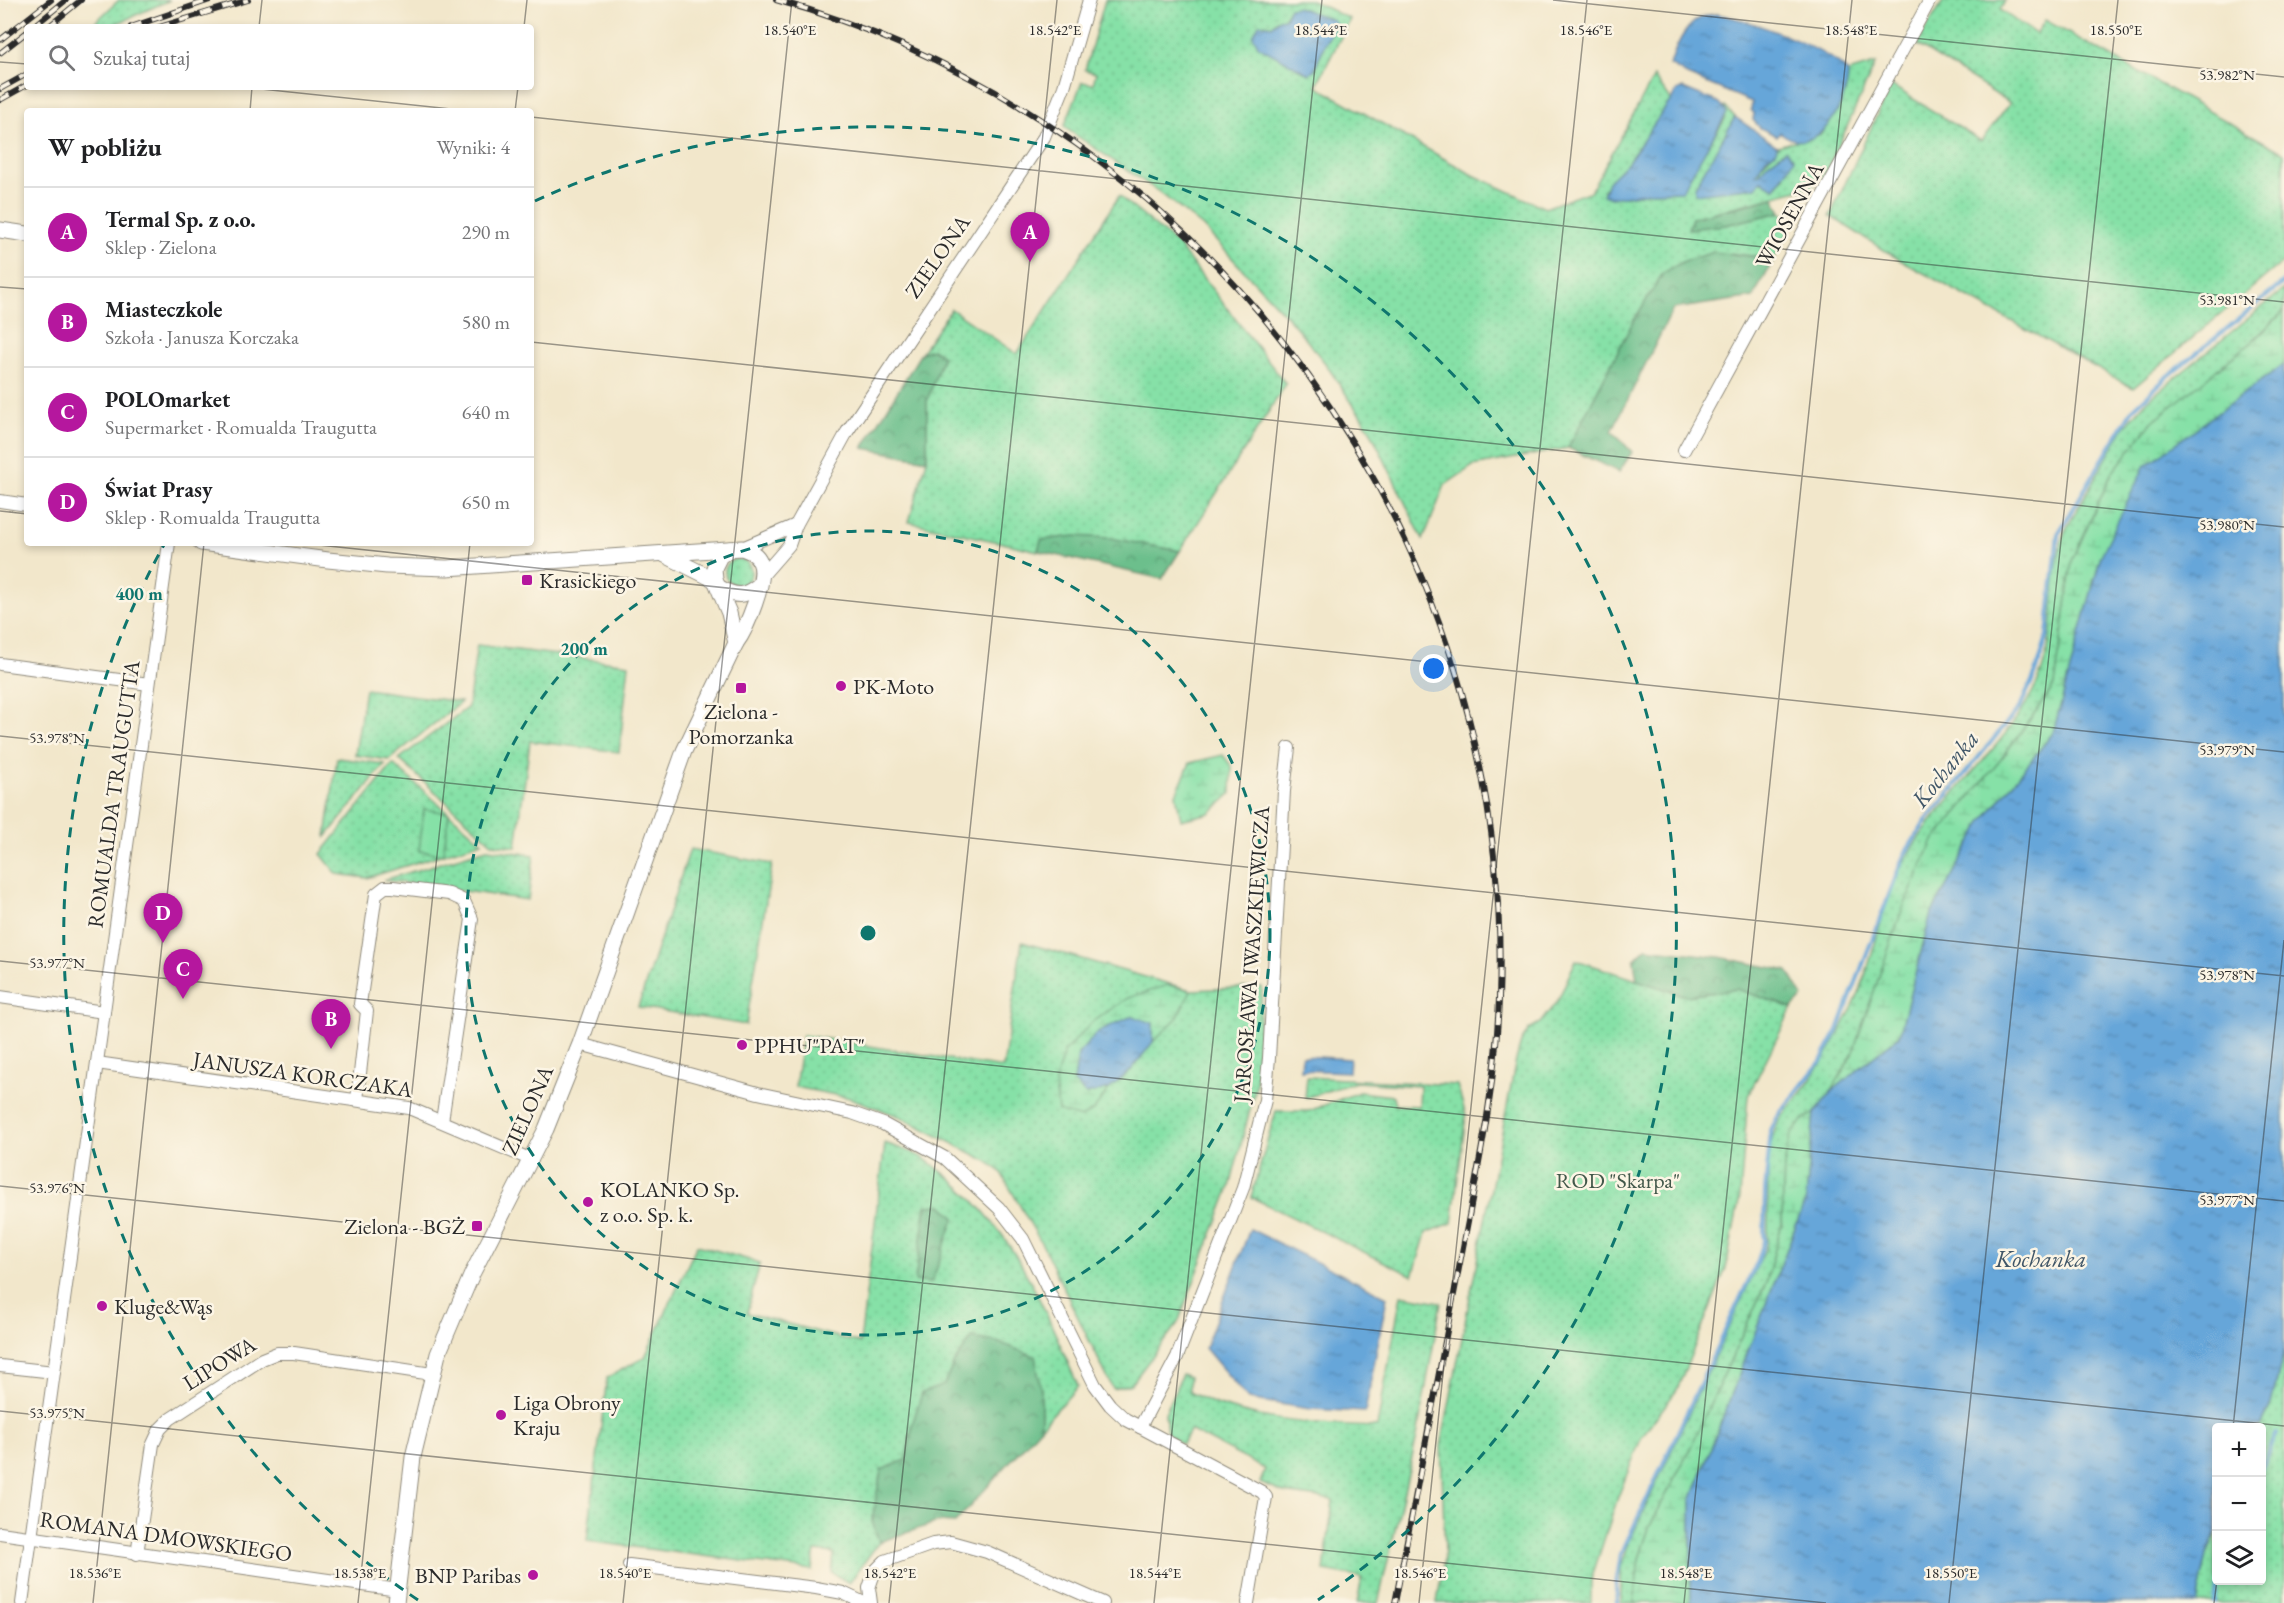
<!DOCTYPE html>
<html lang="pl">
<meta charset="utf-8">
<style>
:root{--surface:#fff;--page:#f2f2f2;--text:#202124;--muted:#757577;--line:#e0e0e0;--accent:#b5179e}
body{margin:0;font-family:"EB Garamond",serif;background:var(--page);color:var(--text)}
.controls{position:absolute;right:18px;bottom:18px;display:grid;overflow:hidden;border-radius:6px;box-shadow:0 3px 9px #0003}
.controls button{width:54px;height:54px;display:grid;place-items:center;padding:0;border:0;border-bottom:2px solid var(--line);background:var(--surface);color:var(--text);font:30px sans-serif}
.you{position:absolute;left:1434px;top:669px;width:21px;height:21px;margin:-15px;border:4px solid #fff;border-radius:50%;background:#1a73e8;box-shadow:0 0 0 9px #1a73e833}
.badge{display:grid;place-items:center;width:39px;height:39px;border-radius:50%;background:var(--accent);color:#fff;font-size:20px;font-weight:700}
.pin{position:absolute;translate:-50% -50px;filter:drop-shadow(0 2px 3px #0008)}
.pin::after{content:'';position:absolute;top:32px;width:21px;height:18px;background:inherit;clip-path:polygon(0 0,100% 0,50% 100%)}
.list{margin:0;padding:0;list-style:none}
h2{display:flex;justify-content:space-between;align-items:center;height:78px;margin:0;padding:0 24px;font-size:26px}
h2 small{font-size:20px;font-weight:400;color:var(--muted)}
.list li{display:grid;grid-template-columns:39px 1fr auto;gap:18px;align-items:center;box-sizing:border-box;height:90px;padding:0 24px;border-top:2px solid var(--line)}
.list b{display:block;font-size:22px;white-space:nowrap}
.list p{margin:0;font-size:20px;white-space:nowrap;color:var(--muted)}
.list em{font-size:20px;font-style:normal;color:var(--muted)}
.icon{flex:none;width:33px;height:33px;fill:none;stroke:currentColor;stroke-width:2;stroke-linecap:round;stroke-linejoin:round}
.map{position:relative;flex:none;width:2284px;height:1603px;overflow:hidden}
.search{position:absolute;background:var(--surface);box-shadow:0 3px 9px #0003;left:24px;top:24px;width:510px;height:66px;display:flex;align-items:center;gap:15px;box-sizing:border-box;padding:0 21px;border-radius:6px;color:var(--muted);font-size:22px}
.panel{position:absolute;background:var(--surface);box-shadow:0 3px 9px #0003;left:24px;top:108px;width:510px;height:438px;border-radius:6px}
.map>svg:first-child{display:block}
.green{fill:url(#green-dots);stroke:#588669;stroke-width:1.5;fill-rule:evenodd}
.forest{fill:url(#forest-crowns);stroke:#4c755c;stroke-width:1.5}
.wetland{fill:url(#wetland-marsh);stroke:#588669;stroke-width:1.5}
.pitch{fill:#86e1a7;stroke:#588669;stroke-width:1.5}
.water{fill:url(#water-ripples);stroke:#486882;stroke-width:1.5}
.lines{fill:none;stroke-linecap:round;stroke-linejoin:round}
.stream{stroke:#66a6d9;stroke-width:4}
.minor-casing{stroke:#8e897b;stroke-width:14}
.tertiary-casing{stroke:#8e897b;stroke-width:17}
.minor{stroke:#fff;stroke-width:12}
.tertiary{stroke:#fff;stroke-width:15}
.rail-casing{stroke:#2b2b2b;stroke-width:6}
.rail{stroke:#fcf5e5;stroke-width:4;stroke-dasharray:11;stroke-linecap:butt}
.ticks{fill:none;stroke:#2b2b2b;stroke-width:1.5;stroke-opacity:0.45}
.ring{fill:none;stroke:#0f766e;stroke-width:3;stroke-dasharray:10 8}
.poi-dot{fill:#b5179e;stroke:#fcf5e5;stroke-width:2}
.labels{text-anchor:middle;stroke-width:5;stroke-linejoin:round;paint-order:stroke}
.street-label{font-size:22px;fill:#2b2b2b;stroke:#fcf5e5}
.poi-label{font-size:22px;fill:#2b2b2b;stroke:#fcf5e5;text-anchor:start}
.park-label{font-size:22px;fill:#42584a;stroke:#fcf5e5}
.water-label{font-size:24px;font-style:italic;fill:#405668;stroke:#fcf5e5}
.ticks-label{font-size:15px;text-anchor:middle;fill:#2b2b2b;stroke:#fcf5e5;stroke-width:5;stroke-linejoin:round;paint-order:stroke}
.centre{fill:#0f766e;stroke:#fcf5e5;stroke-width:3}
.ring-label{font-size:18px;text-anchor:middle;font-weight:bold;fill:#0f766e;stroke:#fcf5e5;stroke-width:5;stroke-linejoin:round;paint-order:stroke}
</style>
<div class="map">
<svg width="2284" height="1603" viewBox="0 0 2284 1603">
<defs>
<pattern id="green-dots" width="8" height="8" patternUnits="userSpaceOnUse" patternTransform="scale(1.5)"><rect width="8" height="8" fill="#86e1a7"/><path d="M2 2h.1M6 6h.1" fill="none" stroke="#74c190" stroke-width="1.8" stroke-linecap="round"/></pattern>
<pattern id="forest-crowns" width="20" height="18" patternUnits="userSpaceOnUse" patternTransform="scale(1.5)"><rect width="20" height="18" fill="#6cbf8c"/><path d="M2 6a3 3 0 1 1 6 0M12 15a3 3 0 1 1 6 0" fill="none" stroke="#599b73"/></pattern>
<pattern id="wetland-marsh" width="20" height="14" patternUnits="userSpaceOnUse" patternTransform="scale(1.5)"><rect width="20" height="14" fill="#86e1a7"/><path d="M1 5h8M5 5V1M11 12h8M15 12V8" fill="none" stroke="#74c190"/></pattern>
<pattern id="water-ripples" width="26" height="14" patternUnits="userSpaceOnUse" patternTransform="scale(1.5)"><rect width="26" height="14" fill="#66a6d9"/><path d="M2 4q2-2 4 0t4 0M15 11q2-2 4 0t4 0" fill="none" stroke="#5487b0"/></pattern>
</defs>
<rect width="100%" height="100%" fill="#fcf5e5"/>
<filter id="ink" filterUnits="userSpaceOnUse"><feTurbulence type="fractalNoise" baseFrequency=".0167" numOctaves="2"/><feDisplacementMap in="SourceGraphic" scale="12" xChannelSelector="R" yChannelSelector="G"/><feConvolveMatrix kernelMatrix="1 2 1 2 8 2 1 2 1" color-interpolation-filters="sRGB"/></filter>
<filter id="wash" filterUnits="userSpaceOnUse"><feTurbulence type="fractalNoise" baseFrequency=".008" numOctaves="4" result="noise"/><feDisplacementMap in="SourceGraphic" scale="24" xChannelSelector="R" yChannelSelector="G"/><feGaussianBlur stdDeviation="1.35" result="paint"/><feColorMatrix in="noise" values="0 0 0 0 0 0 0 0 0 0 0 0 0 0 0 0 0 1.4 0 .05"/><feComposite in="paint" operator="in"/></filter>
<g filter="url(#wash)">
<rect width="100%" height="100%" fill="#f2e7cb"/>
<!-- green -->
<g class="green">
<polygon points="119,0 170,0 109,27 90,27"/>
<path d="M1105,0H1311L1350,19L1316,86L1471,174L1545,208L1591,191L1654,77L1671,100L1628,162L1603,190L1611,198L1651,192L1682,191L1693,169L1725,119V107L1735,117L1695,187L1701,192L1748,188L1761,181L1778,185L1789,168L1784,151L1767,164L1759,174H1756C1760,162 1775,156 1777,146L1821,134L1835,114L1848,72L1875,64L1828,169L1813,186L1692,218L1689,228L1725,225L1781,212L1793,223L1774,259L1731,253L1634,320L1568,448L1473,466L1445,485L1423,540L1369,428L1325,363L1292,322L1203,227L1159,192L1064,127L1082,82L1093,84L1096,73L1085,70ZM1287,12L1334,29L1325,43L1315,69L1304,72L1297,68L1265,24L1272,26L1277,20L1285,18Z"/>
<polygon points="1944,0 2005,0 2000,10 2036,34 2045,20 2284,153 2284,261 2133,388 1900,260 1830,216 1891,85 1981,141 2010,103 1916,44"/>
<path d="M1119,196L1177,244L1286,384L1180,551C1133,542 1089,535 1041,540L1038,551L909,522L927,460V401L933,380L932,349L921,353L951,309L1017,354Z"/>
<path d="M2284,289V311L2112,473L2072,561L2055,685L2002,758L1876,989L1852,1055L1831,1092L1814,1114L1803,1119L1784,1165L1782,1224L1766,1283L1689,1451L1649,1528L1639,1559L1634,1603H1621V1567L1628,1545L1766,1247C1772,1211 1762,1164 1775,1130C1782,1112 1798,1098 1809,1082C1826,1058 1841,1031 1854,1004C1877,956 1881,896 1910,851C1945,795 2000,752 2032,693C2062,639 2046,584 2065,531L2125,426L2148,400Z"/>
<circle cx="738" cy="572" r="13"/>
<polygon points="477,645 629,664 619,752 530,741 516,847 493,844 399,759 468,707"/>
<polygon points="365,689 461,702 389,760 355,755"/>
<polygon points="337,758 385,764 326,837"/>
<polygon points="393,764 482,842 367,878 337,874 321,854"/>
<polygon points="487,849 534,855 528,900 384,880"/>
<polygon points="690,849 772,864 746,1025 638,1007"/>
<polygon points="1022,942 1191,990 1262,987 1256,1086 1230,1187 1178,1323 1131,1384 1113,1389 1043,1246 1000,1171 985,1160 901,1117 850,1098 795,1087 803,1035 1003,1068"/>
<polygon points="1576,960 1686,996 1737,989 1792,1008 1748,1096 1740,1196 1726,1268 1677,1390 1642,1436 1618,1497 1591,1580 1591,1603 1437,1603 1445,1552 1441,1446 1516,1060 1521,1042 1529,1029 1540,1023 1558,1000"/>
<polygon points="1307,1077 1457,1085 1466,1115 1452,1223 1426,1233 1413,1276 1251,1197 1276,1111 1309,1111 1359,1092 1393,1096 1395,1105 1419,1106 1420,1086 1356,1082 1305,1098"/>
<path d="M885,1143C897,1148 912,1151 923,1158C1009,1215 1039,1296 1078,1386L1041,1427V1390L954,1363L944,1385L913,1422L906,1460L872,1521L879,1542L849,1583L832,1573L834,1553L815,1551L812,1570L587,1541L607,1378L645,1357L697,1245L760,1263L747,1313L860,1343ZM926,1206L954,1218L945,1240L915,1281Z"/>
<path d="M1401,1295L1441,1302L1417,1436L1378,1603H1357L1362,1578L1324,1571L1333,1500L1284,1493L1260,1483L1265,1469L1190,1430L1182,1444L1167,1434L1165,1413L1182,1374L1189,1377V1392C1243,1421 1317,1425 1377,1427Z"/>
<polygon points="2284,1351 2284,1603 2197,1603 2207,1554 2216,1532 2216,1580 2262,1580 2261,1427 2271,1404"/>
</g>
<!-- forest -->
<g class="forest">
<polygon points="1774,198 1781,212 1725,225 1688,229 1692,218"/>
<polygon points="1714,252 1774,259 1753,297 1673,309 1612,431 1632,452 1619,472 1568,448 1634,320 1663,273 1684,261"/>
<polygon points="932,349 943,356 927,401 927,460 863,448 921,353"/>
<polygon points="1075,536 1110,538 1180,551 1162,579 1038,551 1041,540"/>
<polygon points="1646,948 1719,957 1788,971 1803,997 1792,1008 1737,989 1686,996 1637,980 1634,960"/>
<path d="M942,1205L955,1218C945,1239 941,1261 931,1283L915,1281L926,1206Z"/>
<polygon points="972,1338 997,1342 1035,1356 1041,1390 1041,1427 955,1523 938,1522 879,1542 872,1521 881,1470 906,1460 913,1422 922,1393 944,1385 954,1363"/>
</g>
<!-- wetland -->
<g class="wetland">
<polygon points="2284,311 2284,364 2248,392 2101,556 2053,733 1982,822 1931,914 1899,1036 1831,1092 1852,1055 1901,913 1932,843 2002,758 2055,685 2072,561 2112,473 2153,421 2259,336"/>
<polygon points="1223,755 1232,767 1231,794 1210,813 1181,820 1176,794 1190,763"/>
<polygon points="1168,985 1191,990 1178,1017 1153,1042 1153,1023 1099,1031 1078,1054 1074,1082 1086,1094 1109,1089 1094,1110 1081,1118 1058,1111 1055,1081 1064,1052 1092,1022 1128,998"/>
<polygon points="1814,1114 1806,1199 1691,1501 1691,1603 1634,1603 1639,1559 1649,1528 1689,1451 1766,1283 1782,1224 1784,1165 1790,1137 1803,1119"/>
</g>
<!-- pitch -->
<polygon class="pitch" points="424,809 449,813 443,854 419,851"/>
<!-- water -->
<g class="water">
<polygon points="1297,7 1333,20 1336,24 1325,43 1315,69 1309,74 1259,47 1253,36 1259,24 1272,26 1279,19 1285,18 1290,8"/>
<path d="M1716,14C1750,20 1825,47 1848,72C1849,103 1816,163 1780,132L1777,136L1760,128L1753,120L1754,113L1751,110L1752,102L1687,75L1670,65C1677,42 1689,15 1716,14Z"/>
<polygon points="1683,88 1720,103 1727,113 1682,191 1651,192 1611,198 1603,195 1608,182 1628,162 1677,91"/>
<polygon points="1735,117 1777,146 1776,152 1766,158 1756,174 1759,174 1767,164 1786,150 1794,159 1792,163 1775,188 1761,181 1756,187 1695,194 1695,187"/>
<polygon points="2284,364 2284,1351 2271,1404 2261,1427 2216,1428 2216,1532 2207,1554 2197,1603 1691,1603 1691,1501 1806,1199 1814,1114 1831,1092 1899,1036 1931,914 1982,822 2053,733 2101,556 2144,467"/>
<polygon points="1132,1016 1153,1023 1153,1042 1132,1069 1109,1089 1085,1094 1074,1082 1078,1054 1099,1031"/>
<polygon points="1302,1056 1350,1059 1349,1072 1301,1070"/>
<polygon points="1250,1229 1387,1297 1365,1412 1310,1409 1248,1399 1205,1348"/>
</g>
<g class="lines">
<!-- stream -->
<g class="stream">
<polyline points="2262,1468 2277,1433"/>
<polyline points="1617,1603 1616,1585 1621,1554 1758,1260 1764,1241 1765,1190 1771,1130 1780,1113 1821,1061 1838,1030 1904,855 1925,822 2020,707 2037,670 2047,636 2058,534 2132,410 2166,378 2284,282"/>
<polyline points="2215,1603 2218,1580"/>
</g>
</g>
</g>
<g filter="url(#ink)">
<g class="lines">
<!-- minor casing -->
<g class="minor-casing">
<g id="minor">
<polyline points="1684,450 1930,0"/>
<polyline points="0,501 27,505"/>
<polyline points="742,548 796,525"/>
<polyline points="762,576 789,545 796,525 847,432 1044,137 1064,87 1089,0"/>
<polyline points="0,664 149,684"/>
<polyline points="0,997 104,1012"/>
<polyline points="580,1044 758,1093 852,1113 883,1124 945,1158 999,1208 1023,1239 1095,1385 1110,1405 1125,1419 1262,1492 1266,1497 1248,1603"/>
<polyline points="97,1063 409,1108 532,1160"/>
<polyline points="357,1100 367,1011 360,1004 376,894 385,887 393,887 449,894 464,901 472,919 442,1121"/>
<polyline points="0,1366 54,1372"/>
<polyline points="1140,1427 1177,1357 1243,1188 1265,1100 1269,1058 1284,791 1289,748"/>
<polyline points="0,1533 398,1590"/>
<polyline points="137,1554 153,1444 160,1429 170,1419 262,1359 277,1353 294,1353 432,1374"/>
<polyline points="629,1565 816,1588 843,1593 864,1603"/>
<polyline points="22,1603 169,543"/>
<polyline points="871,1603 869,1588 872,1579 876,1570 885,1561 933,1544 951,1542 987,1552 1103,1603"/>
</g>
</g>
<!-- tertiary casing -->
<g class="tertiary-casing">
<g id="tertiary">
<polyline points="0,230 27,234"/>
<path d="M201,543L328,560L387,566L447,568L742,548C750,551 757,554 760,562C768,578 746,630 736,643L684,751L580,1044L546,1129L472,1274L438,1354L413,1457L396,1603"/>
<polyline points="730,549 720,556 714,568 715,580 729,613 736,643"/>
<polyline points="665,555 715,580"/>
<path d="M720,588C736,597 744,597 758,586"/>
</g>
</g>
<!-- minor -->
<use href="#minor" class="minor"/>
<!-- tertiary -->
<use href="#tertiary" class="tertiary"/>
<!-- rail casing -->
<g class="rail-casing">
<g id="rail">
<path d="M776,0C1214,122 1516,546 1499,998C1496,1089 1476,1178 1459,1268C1438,1379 1417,1491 1395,1603"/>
<polyline points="33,27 66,0"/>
<polyline points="48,27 81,0"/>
<polyline points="131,27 210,0"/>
<polyline points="159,27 248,0"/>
<polyline points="0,40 51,0"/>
<polyline points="0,53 27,32"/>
<polyline points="0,89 27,74"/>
<polyline points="0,100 27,85"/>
</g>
</g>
<!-- rail -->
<use href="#rail" class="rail"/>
</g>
</g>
<!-- ticks -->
<path class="ticks" d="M1553,0L2284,77M259,27L262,0M524,27L527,0M0,62L27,64M241,87L470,111M250,111L252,87M515,111L518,87M531,117L2284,302M0,287L27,289M531,342L2284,527M0,511L27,514M300,543L2284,752M0,736L2284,976M0,961L2284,1201M0,1186L2284,1426M0,1411L1826,1603M2233,1428L2284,940M93,1603L204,543M358,1603L470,543M623,1603L792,0M889,1603L1057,0M1154,1603L1322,0M1419,1603L1587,0M1684,1603L1852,0M1949,1603L2118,0M2214,1603L2217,1580"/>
<!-- distance rings -->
<g class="ring">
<circle cx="868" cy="933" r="402"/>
<path d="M418 1600A804 804 0 0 1 165 543M535 201A804 804 0 0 1 1318 1600"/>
</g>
<!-- markers -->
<g class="poi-dot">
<rect x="521" y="574" width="12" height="12" rx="3"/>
<circle cx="841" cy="686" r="6"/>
<rect x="735" y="682" width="12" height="12" rx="3"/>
<circle cx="742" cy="1045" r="6"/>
<circle cx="588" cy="1202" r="6"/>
<rect x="471" y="1220" width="12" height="12" rx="3"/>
<circle cx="102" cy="1306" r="6"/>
<circle cx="501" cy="1415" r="6"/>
<circle cx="533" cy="1575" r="6"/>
</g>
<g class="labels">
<!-- street labels -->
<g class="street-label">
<text transform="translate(1789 215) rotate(-61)" y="8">WIOSENNA</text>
<text transform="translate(937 256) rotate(-55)" y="8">ZIELONA</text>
<text transform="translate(113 794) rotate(-82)" y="8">ROMUALDA TRAUGUTTA</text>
<text transform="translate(1251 954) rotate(-86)" y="8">JAROSŁAWA IWASZKIEWICZA</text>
<text transform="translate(303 1074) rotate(8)" y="8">JANUSZA KORCZAKA</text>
<text transform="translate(527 1110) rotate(-66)" y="8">ZIELONA</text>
<text transform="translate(219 1363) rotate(-32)" y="8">LIPOWA</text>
<text transform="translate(166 1536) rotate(8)" y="8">ROMANA DMOWSKIEGO</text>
</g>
<!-- poi labels -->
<g class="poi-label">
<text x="539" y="588">Krasickiego</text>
<text x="853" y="694">PK-Moto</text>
<text x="741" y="719" text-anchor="middle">Zielona -<tspan x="741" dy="25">Pomorzanka</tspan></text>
<text x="754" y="1053">PPHU"PAT"</text>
<text x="600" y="1197">KOLANKO Sp.<tspan x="600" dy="25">z o.o. Sp. k.</tspan></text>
<text x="465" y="1234" text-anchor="end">Zielona - BGŻ</text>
<text x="114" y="1314">Kluge&amp;Wąs</text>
<text x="513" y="1410">Liga Obrony<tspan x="513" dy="25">Kraju</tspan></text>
<text x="521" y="1583" text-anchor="end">BNP Paribas</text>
</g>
<!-- park labels -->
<g class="park-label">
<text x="1618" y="1188">ROD "Skarpa"</text>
</g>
<!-- water labels -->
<g class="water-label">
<text transform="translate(1945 769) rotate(-51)" y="8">Kochanka</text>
<text x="2041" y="1267">Kochanka</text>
</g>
</g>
<g class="ticks-label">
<text x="790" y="35">18.540°E</text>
<text x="1055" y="35">18.542°E</text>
<text x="1321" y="35">18.544°E</text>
<text x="1586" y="35">18.546°E</text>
<text x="1851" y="35">18.548°E</text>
<text x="2116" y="35">18.550°E</text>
<text x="2227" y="80">53.982°N</text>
<text x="2227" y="305">53.981°N</text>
<text x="2227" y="530">53.980°N</text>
<text x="57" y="743">53.978°N</text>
<text x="2227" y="755">53.979°N</text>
<text x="57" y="968">53.977°N</text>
<text x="2227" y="980">53.978°N</text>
<text x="57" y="1193">53.976°N</text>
<text x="2227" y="1205">53.977°N</text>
<text x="57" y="1418">53.975°N</text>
<text x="95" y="1578">18.536°E</text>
<text x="360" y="1578">18.538°E</text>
<text x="625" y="1578">18.540°E</text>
<text x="890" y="1578">18.542°E</text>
<text x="1155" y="1578">18.544°E</text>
<text x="1420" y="1578">18.546°E</text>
<text x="1686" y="1578">18.548°E</text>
<text x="1951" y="1578">18.550°E</text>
</g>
<circle cx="868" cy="933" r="9" class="centre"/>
<g class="ring-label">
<text x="139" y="600">400 m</text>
<text x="584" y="655">200 m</text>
</g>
</svg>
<div class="controls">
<button>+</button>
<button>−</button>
<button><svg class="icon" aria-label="layers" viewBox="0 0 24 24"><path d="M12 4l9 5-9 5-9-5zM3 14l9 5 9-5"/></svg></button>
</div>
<div class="you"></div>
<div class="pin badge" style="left:1030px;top:262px">A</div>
<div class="pin badge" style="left:331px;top:1049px">B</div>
<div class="pin badge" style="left:183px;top:999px">C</div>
<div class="pin badge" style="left:163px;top:943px">D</div>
<div class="search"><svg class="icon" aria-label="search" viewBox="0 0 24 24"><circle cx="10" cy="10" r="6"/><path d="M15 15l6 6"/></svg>Szukaj tutaj</div>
<section class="panel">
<h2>W pobliżu<small>Wyniki: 4</small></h2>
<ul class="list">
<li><span class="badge">A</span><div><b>Termal Sp. z o.o.</b><p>Sklep · Zielona</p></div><em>290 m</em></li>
<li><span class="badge">B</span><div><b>Miasteczkole</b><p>Szkoła · Janusza Korczaka</p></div><em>580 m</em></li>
<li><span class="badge">C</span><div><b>POLOmarket</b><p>Supermarket · Romualda Traugutta</p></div><em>640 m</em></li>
<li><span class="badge">D</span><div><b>Świat Prasy</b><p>Sklep · Romualda Traugutta</p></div><em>650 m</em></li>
</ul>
</section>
</div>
